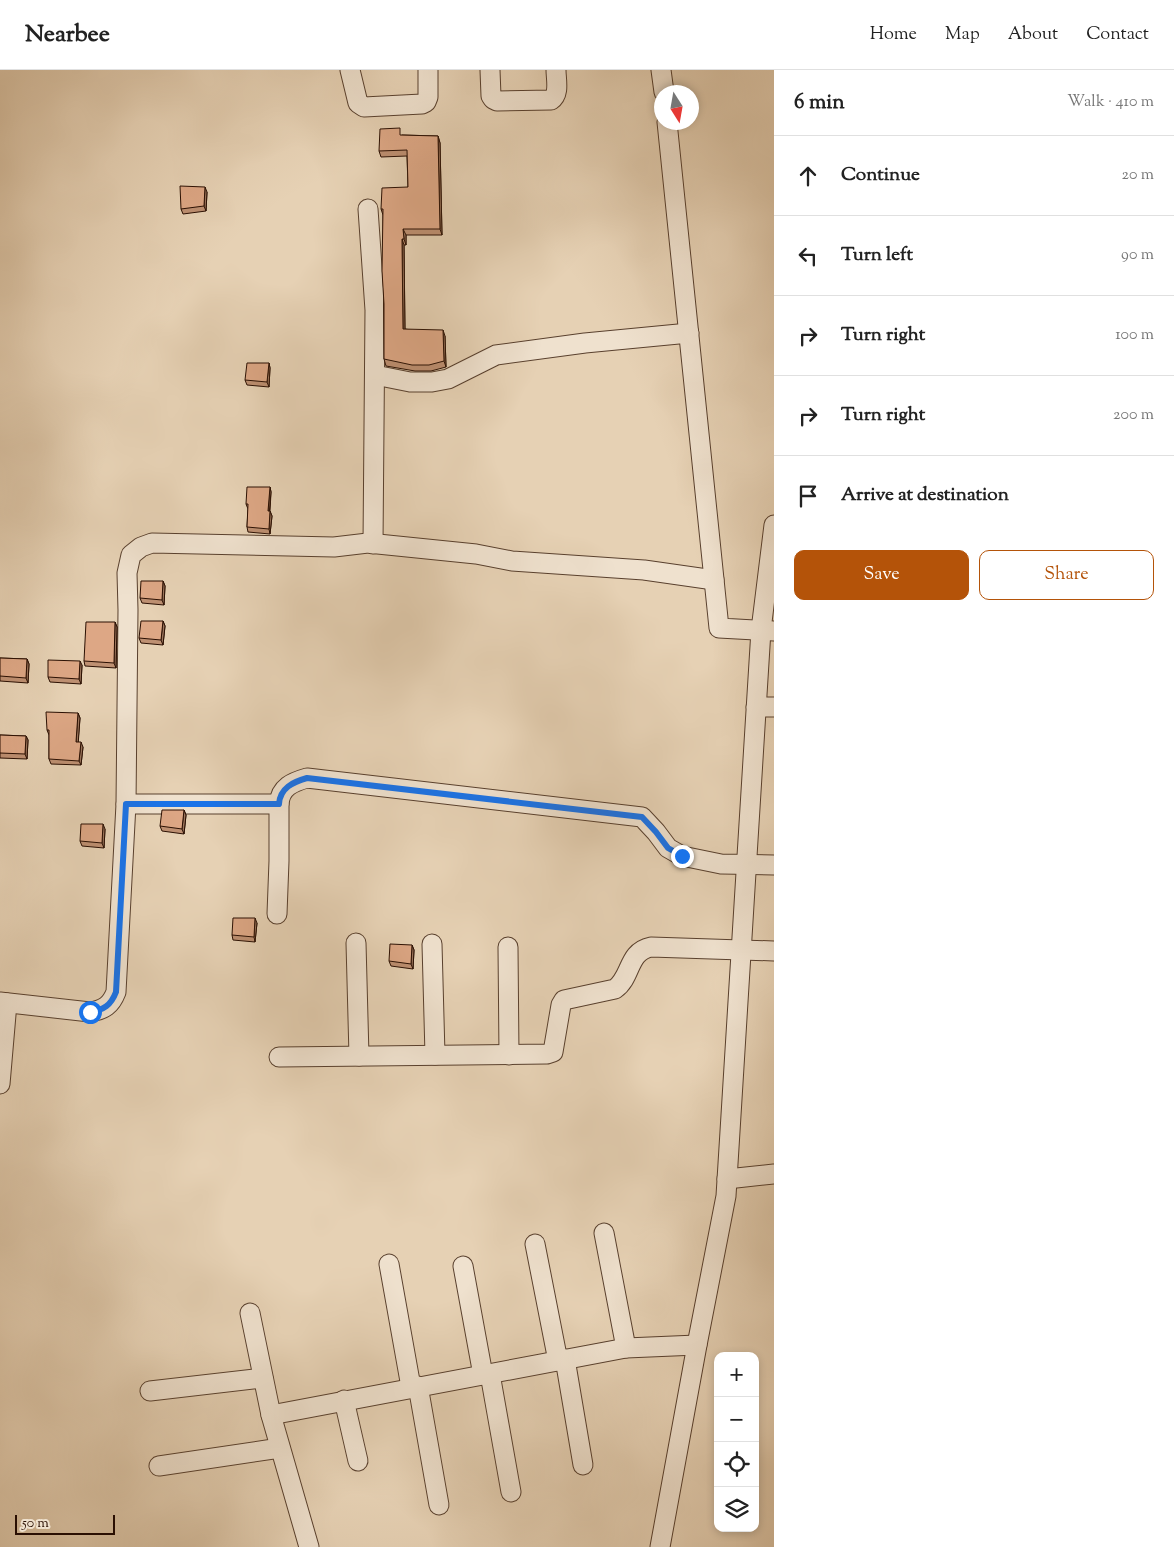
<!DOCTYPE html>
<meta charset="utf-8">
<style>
:root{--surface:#fff;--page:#f6f6f6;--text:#222;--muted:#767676;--line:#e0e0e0;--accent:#b45309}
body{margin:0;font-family:"Sorts Mill Goudy",serif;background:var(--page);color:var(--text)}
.controls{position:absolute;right:15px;bottom:15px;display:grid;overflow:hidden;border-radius:10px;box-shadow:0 2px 8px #0003}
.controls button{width:45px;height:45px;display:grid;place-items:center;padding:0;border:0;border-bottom:1px solid var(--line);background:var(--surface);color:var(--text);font:25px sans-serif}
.compass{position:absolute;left:654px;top:15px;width:45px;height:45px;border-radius:50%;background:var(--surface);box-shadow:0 2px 8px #0003;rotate:169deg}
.scale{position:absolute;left:15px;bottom:12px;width:100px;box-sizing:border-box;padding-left:5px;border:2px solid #2a0f02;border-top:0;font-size:14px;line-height:18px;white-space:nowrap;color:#2a0f02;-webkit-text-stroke:4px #efe1ce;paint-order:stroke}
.stop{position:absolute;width:15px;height:15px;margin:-11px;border:4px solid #1a73e8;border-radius:50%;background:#fff}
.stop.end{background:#1a73e8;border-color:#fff;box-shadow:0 1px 5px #0008}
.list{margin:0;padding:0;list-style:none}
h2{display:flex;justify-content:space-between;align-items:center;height:65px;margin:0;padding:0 20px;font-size:21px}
h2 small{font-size:16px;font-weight:400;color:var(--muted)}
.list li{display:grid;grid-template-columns:32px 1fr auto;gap:15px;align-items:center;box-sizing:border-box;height:80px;padding:0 20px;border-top:1px solid var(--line)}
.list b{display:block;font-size:19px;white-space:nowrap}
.list em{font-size:16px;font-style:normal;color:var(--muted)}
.actions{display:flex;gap:10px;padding:15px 20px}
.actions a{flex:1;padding:11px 0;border:1px solid var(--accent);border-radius:10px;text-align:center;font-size:18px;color:var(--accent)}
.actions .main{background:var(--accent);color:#fff}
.icon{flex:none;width:28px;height:28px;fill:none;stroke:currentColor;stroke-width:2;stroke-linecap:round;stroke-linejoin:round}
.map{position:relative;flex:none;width:774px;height:1477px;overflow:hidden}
header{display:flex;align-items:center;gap:30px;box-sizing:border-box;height:70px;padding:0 25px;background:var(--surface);border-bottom:1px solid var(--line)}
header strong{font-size:24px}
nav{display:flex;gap:28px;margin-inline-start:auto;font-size:18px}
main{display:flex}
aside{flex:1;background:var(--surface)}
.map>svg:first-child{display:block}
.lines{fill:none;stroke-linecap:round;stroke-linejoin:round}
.minor-casing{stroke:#59402e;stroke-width:21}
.minor{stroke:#efe1ce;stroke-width:19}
.wall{fill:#be9072;stroke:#2a0f02}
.shaded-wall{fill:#9b755d;stroke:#2a0f02}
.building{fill:#dda785;stroke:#2a0f02}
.route{stroke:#1a73e8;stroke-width:6}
</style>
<header>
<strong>Nearbee</strong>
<nav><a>Home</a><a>Map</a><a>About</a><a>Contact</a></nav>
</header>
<main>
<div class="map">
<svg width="774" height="1477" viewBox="0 0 774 1477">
<rect width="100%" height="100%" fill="#e6d1b4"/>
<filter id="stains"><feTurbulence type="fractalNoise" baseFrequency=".004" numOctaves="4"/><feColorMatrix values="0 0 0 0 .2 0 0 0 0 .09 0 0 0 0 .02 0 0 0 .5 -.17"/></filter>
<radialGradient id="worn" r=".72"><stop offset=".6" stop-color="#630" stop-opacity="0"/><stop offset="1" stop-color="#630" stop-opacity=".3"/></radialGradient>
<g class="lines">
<!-- minor casing -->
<g class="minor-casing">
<g id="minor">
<polyline points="350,0 358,33 364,37 422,34 426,32 428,27 428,0"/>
<path d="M490,0L491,26L493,29L497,31L551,30C560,24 556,10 556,0"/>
<polyline points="661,0 664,22"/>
<polyline points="667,52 719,558 774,561"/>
<polyline points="368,139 375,240 373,474"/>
<polyline points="375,305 410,312 432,312 448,309 496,285 585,273 689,263"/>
<polyline points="756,637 774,637"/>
<path d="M126,734H279C280,717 293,712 307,708L642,747L656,762L668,778L682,786L721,794L774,795"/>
<polyline points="277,844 279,791 279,734"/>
<polyline points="356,873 359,986"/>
<polyline points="432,874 435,985"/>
<polyline points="508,877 509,985"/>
<path d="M0,932L90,942C104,940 111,935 116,922L126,734L128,540L127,503L131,485L141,477L152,473L334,477L368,473L476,484L512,491L644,500L714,510"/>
<path d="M279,987L547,984L553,982L561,935L564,930L615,919C632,907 627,882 651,877L774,881"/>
<polyline points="0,1014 7,933"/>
<polyline points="727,1109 774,1104"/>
<polyline points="604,1163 626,1278"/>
<polyline points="535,1174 558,1291"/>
<polyline points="389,1194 411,1317"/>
<polyline points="463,1196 483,1305"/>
<polyline points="250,1243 271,1345 309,1477"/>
<polyline points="565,1289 583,1395"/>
<polyline points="490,1304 511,1422"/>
<polyline points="418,1316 439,1435"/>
<polyline points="150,1321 263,1308"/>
<polyline points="344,1330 358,1391"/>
<polyline points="271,1345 626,1278 697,1275"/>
<polyline points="159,1396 280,1378"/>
<polyline points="660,1477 697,1275 726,1126 761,560 774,455"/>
</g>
</g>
<!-- minor -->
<use href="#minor" class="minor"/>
</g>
<!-- wall -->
<g class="wall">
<polygon points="402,65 438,66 440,73 442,165 406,165 406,175 404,175 405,259 445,266 446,297 431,301 415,301 386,296 384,289 383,145 381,139 408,117 407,86 381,87 379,81"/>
<polygon points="207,122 206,141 183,144 181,139"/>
<polygon points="269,293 270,298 269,317 247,315 245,310"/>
<polygon points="270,417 271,422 270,441 272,446 270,464 248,462 247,457 248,439 246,434"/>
<polygon points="163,511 165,516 164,535 142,533 140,528"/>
<polygon points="163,551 165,556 163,575 141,573 139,568"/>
<polygon points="115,552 117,557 116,598 85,596 84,591"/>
<polygon points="0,588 27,589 29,594 28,613 0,611"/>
<polygon points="82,595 81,614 50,612 48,607"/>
<polygon points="78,643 80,648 78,672 83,677 81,695 51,694 49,689 49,665 47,660"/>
<polygon points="0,665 26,666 28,670 27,689 0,688"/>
<polygon points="184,740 186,745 184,764 162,761 160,756"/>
<polygon points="105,759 104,778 82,776 80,771"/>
<polygon points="257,853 255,872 233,870 232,865"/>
<polygon points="412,875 414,880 413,899 391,896 389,891"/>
</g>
<!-- shaded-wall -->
<g class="shaded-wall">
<polygon points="438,66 440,73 442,165 440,159"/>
<polygon points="205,117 207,122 206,141 204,136"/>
<polygon points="403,159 406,165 406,175 404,169"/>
<polygon points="402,169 404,175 405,265 403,259"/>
<polygon points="443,260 445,266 446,297 444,291"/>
<polygon points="269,293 270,298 269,317 267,312"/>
<polygon points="270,417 271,422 269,446 268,441"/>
<polygon points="270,441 272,446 270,464 269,459"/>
<polygon points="163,511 165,516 164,535 162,530"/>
<polygon points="163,551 165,556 163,575 161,570"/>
<polygon points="115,552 117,557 116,598 114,593"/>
<polygon points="27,589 29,594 28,613 26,608"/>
<polygon points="80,591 82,595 81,614 79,609"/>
<polygon points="78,643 80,648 78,676 76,672"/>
<polygon points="26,666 28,670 27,689 25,684"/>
<polygon points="81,672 83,677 81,695 79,691"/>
<polygon points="184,740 186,745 184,764 182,759"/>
<polygon points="103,754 105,759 104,778 102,773"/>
<polygon points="255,848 257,853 255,872 254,867"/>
<polygon points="412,875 414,880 413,899 411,894"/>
</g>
<!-- building -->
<g class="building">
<polygon points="400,58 400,65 438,66 440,159 403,159 404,169 402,169 403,259 443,260 444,291 429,295 412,295 384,289 384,234 382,201 383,139 381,139 382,118 408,117 407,80 379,81 380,59"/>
<polygon points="180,116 205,117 204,136 181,139"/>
<polygon points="247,293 269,293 267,312 245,310"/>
<polygon points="247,417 270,417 268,441 270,441 269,459 247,457 248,434 246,434"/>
<polygon points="141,511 163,511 162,530 140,528"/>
<polygon points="141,551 163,551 161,570 139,568"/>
<polygon points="86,552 115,552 114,593 84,591"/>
<polygon points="0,588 27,589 26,608 0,606"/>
<polygon points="48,590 80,591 79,609 48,607"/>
<polygon points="46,642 78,643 76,672 81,672 79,691 49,689 49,660 47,660"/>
<polygon points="0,665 26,666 25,684 0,683"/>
<polygon points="162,740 184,740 182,759 160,756"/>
<polygon points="81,754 103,754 102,773 80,771"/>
<polygon points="233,848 255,848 254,867 232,865"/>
<polygon points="390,874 412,875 411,894 389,891"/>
</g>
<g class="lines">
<!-- route -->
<path class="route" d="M90,942C104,940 111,935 116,922L126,734H279C280,718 293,712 307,708L642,747L656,762L668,778L682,786"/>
</g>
<rect width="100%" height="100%" filter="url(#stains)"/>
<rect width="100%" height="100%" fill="url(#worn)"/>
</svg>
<div class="controls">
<button>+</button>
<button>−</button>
<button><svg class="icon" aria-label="locate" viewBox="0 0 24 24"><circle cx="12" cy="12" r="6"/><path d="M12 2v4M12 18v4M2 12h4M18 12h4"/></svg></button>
<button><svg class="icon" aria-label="layers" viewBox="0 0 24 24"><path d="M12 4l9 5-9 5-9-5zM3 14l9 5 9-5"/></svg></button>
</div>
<svg class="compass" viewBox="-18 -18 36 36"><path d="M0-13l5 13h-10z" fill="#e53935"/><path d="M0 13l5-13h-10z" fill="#767676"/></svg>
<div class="scale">50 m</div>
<div class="stop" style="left:90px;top:942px"></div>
<div class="stop end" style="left:682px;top:786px"></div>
</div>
<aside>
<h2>6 min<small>Walk · 410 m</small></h2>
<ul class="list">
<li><svg class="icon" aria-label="ahead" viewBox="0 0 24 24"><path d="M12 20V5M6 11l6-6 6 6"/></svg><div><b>Continue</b></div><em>20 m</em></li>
<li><svg class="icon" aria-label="left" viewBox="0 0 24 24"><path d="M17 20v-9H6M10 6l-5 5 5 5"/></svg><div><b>Turn left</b></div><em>90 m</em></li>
<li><svg class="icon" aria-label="right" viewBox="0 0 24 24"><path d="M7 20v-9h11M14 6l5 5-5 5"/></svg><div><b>Turn right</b></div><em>100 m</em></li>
<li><svg class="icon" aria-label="right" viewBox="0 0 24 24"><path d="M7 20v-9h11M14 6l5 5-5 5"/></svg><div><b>Turn right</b></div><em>200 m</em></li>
<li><svg class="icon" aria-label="arrive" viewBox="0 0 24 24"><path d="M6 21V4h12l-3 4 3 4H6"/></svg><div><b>Arrive at destination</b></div></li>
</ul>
<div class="actions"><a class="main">Save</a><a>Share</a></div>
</aside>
</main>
